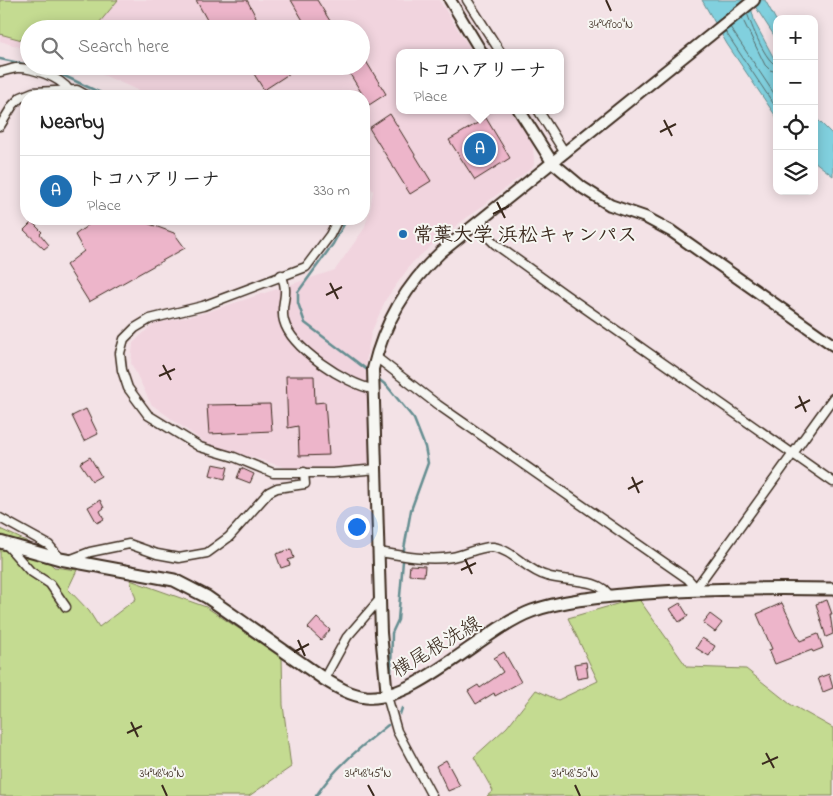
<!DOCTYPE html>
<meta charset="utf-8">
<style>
:root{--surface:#fff;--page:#f2f2f2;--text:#222;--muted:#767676;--line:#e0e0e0;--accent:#1f6fb2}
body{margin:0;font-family:"Indie Flower","Klee One",sans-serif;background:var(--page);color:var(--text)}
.controls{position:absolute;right:15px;top:15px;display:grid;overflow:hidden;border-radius:10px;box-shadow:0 2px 12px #0003}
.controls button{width:45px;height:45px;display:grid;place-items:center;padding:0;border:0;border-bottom:1px solid var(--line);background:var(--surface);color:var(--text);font:25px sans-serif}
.you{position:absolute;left:356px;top:526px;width:18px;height:18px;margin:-12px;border:4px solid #fff;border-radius:50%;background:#1a73e8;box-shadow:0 0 0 8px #1a73e833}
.badge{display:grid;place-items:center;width:32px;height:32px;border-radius:50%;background:var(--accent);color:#fff;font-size:16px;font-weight:700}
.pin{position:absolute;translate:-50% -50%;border:2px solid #fff;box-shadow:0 1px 5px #0006}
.popup{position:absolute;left:396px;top:49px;width:168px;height:65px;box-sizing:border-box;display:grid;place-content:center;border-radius:10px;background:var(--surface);filter:drop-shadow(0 1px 4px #0005);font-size:16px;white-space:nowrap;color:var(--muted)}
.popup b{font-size:19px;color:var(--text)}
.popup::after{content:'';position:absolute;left:50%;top:100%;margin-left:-10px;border:10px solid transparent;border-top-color:var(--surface)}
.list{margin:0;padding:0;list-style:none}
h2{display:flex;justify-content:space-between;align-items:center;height:65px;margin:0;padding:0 20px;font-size:21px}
h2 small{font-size:16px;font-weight:400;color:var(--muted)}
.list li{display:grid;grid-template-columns:32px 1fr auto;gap:15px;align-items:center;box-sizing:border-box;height:70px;padding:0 20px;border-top:1px solid var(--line)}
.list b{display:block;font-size:19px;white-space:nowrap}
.list p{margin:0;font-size:16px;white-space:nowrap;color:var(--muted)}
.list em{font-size:16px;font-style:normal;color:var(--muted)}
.icon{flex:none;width:28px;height:28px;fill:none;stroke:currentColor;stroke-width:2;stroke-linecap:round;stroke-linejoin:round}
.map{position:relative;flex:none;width:833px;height:796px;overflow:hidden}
.search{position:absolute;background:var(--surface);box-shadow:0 2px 12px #0003;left:20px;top:20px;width:350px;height:55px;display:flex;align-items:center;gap:12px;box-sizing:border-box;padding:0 18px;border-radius:28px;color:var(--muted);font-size:19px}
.panel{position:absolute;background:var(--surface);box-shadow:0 2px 12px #0003;left:20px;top:90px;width:350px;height:135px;border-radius:20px}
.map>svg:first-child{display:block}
.built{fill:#f1d4de}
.green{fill:#c4db91;stroke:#808258}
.water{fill:#81d0de;stroke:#658e91}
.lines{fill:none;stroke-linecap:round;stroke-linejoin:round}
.shore{stroke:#576c6b;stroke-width:1}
.stream{stroke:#658e91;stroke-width:2.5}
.building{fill:#edb5ca;stroke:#3b2a1e}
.minor-casing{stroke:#3b2a1e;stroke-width:11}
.tertiary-casing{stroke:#3b2a1e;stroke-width:14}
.secondary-casing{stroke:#3b2a1e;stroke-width:15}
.minor{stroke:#f6f6f2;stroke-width:8}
.tertiary{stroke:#f6f6f2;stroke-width:10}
.secondary{stroke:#f6f6f2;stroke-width:11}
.ticks{fill:none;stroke:#3b2a1e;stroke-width:2}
.poi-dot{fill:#1f6fb2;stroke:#f6f6f2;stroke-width:2}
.labels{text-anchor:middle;stroke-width:4;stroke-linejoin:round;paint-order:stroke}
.poi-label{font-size:20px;font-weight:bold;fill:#3b2a1e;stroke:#f6f6f2;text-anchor:start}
.street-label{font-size:20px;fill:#3b2a1e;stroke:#f6f6f2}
.ticks-label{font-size:12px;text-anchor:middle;fill:#3b2a1e;stroke:#f6f6f2;stroke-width:4;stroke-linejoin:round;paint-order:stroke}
</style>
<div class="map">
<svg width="833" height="796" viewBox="0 0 833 796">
<rect width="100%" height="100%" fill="#f3e2e6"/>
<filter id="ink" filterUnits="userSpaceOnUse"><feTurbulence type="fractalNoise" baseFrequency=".02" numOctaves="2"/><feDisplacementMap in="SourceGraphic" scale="10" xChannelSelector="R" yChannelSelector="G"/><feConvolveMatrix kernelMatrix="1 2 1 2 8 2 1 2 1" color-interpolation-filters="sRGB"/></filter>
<g filter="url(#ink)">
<!-- built -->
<polygon class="built" points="0,0 439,0 473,53 400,53 400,110 511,110 533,145 534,164 532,168 440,238 412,263 386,299 371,333 366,362 370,465 297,471 205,443 151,404 131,363 133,343 153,324 204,313 335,270 364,229 370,210 373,191 364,177 364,96 151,96 83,66 361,66 361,29 29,29 29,50 0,41"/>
<!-- green -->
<g class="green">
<polygon points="0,0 118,0 94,29 29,29 29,42 0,34"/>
<polygon points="0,529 26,541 54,567 77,570 68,589 89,611 99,627 136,599 130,580 206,607 282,657 283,705 291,767 249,796 0,796"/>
<polygon points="638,598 687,667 746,669 790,704 833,728 833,796 487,796 493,791 474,757 507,727 536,690 558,700 598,681 568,618"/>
</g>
<!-- water -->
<g class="water">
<polygon points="702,0 749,0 755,23 777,64 777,118 727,44"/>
<polygon points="751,0 765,0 777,22 777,40"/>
<polygon points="814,116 833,135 833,176 814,161"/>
</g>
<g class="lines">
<!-- shore -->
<g class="shore">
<path d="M747,13C751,24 766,64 777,65"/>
<polyline points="742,18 765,65 770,70 777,72"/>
<polyline points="730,27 777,98"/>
<polyline points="725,31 777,109"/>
</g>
<!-- stream -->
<g class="stream">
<polyline points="0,59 29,65"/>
<polyline points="37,66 54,71 107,96"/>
<polyline points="347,219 333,244 298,292 298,303 305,323 370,372"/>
<polyline points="376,377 387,386 414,419 425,447 428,463 411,510 404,549 398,620 392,633 391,673"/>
<polyline points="400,714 402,708"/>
<path d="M316,796C334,768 362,746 388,725"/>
</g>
</g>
<!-- building -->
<g class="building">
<polygon points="196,0 247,0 257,19 242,29 212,29"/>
<polygon points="291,0 317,0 335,29 308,29"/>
<polygon points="361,53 386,94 369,105 345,66 361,66"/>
<polygon points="249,66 301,66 264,90"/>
<polygon points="390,114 431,181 410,194 369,128"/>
<polygon points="486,118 510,158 475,180 449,140"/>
<polygon points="96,219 136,219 174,233 185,248 89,302 66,265 84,251 75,235"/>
<polygon points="32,222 42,232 40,234 49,245 44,249 24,230"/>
<polygon points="286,376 314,376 315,403 325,402 329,455 299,456 298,426 288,428"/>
<polygon points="270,404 272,431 209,434 207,405"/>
<polygon points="86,409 98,434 84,441 72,416"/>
<polygon points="90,457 101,476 92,481 80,463"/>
<polygon points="213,464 228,467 225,479 210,475"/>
<polygon points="241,468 254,474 250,483 237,478"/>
<polygon points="100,500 104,508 100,511 104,519 97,523 88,507"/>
<polygon points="291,549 294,558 288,560 290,565 281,568 276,554"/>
<polygon points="410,565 425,566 424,576 409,575"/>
<polygon points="827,600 832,614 830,614 833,634 826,637 816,604"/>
<polygon points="680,603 688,616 679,622 670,609"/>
<polygon points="782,603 800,641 818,634 823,648 813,652 812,650 775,664 769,650 772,649 757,614"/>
<polygon points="710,614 722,623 715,632 703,623"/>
<polygon points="317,618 330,630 321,640 308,628"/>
<polygon points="702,638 715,646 709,656 696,648"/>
<polygon points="504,652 521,682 495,696 494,693 476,704 468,691 478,685 480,688 503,672 494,658"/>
<polygon points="586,662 588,677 577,679 574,664"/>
<polygon points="829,674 833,688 823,692 818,678"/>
<polygon points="446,760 460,786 448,791 436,766"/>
</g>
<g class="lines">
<!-- minor casing -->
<g class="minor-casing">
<g id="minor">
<polyline points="467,0 501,53"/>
<path d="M0,72C5,71 11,69 16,68C31,67 60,77 69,90"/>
<polyline points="538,110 565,153"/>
<polyline points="0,126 13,105 21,97 33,92 77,90 88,96"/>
<polyline points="338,219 330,235 306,267 203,306 150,319 135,328 124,339 120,353 122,370 128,388 148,415 200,447 234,457 273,473 333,473 377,469"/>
<polyline points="475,224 495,244 566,295 833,482"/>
<path d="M281,275C291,296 279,303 284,321C291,348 346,384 373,389"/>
<polyline points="376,357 438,405 688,579 696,588 833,398"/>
<polyline points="0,518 49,545 60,558"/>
<polyline points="7,545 30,571 50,584 66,607"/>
<path d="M379,552C402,556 429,561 452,557C465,555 480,546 493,547C513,550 527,571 547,576C564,582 602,578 609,596"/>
<polyline points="69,560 90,552 129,544 157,554 179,558 207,553 229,537 269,492 277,488 305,484 304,472"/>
<polyline points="324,679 347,637 380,599"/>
<polyline points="387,696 397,731 432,796"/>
</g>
</g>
<!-- tertiary casing -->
<g class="tertiary-casing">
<g id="tertiary">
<polyline points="450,0 482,53"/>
<polyline points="519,110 552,162 583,188 610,205 645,217 671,231 833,345"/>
<path d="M387,696L381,633L373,369C384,322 406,285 441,252L754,0"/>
</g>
</g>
<!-- secondary casing -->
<g class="secondary-casing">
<path id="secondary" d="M0,542L60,559L174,580L207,597L324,679C337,687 350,695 366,697C416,702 483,629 532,611C563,600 600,597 632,594C700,588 766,588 833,589"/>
</g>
<!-- minor -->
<use href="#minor" class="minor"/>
<!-- tertiary -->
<use href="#tertiary" class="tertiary"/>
<!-- secondary -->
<use href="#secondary" class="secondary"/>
</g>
</g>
<!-- ticks -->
<path class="ticks" d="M606,0L611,11M664,120L672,136M660,132L676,124M497,202L505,218M493,214L509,206M330,283L338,299M326,295L342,287M163,365L171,380M159,376L175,369M799,396L806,412M795,408L810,400M632,477L639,493M628,489L643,481M465,559L472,574M461,570L476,563M298,640L305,656M294,652L309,644M131,722L138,737M127,733L142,726M766,753L774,768M762,764L778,757M162,785L167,796M368,785L374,796M575,785L580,796"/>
<!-- markers -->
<circle class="poi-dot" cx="403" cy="234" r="5"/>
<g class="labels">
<!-- poi labels -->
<g class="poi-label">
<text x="413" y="241">常葉大学 浜松キャンパス</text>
</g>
<!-- street labels -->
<g class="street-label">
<text transform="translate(436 646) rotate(-31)" y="7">横尾根洗線</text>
</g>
</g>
<g class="ticks-label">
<text x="611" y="28">34°49'00"N</text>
<text x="162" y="777">34°48'40"N</text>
<text x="368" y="777">34°48'45"N</text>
<text x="575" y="777">34°48'50"N</text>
</g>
</svg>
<div class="controls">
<button>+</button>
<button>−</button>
<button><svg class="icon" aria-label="locate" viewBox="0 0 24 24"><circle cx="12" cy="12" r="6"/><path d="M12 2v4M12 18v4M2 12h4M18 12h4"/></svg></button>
<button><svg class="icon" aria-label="layers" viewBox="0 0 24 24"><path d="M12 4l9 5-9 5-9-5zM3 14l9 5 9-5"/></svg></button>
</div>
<div class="you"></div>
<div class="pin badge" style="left:480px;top:149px">A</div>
<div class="popup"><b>トコハアリーナ</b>Place</div>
<div class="search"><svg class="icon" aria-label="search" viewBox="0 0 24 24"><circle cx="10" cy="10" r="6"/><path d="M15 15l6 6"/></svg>Search here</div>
<section class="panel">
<h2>Nearby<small></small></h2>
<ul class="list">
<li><span class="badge">A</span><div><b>トコハアリーナ</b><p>Place</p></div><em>330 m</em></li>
</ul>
</section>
</div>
